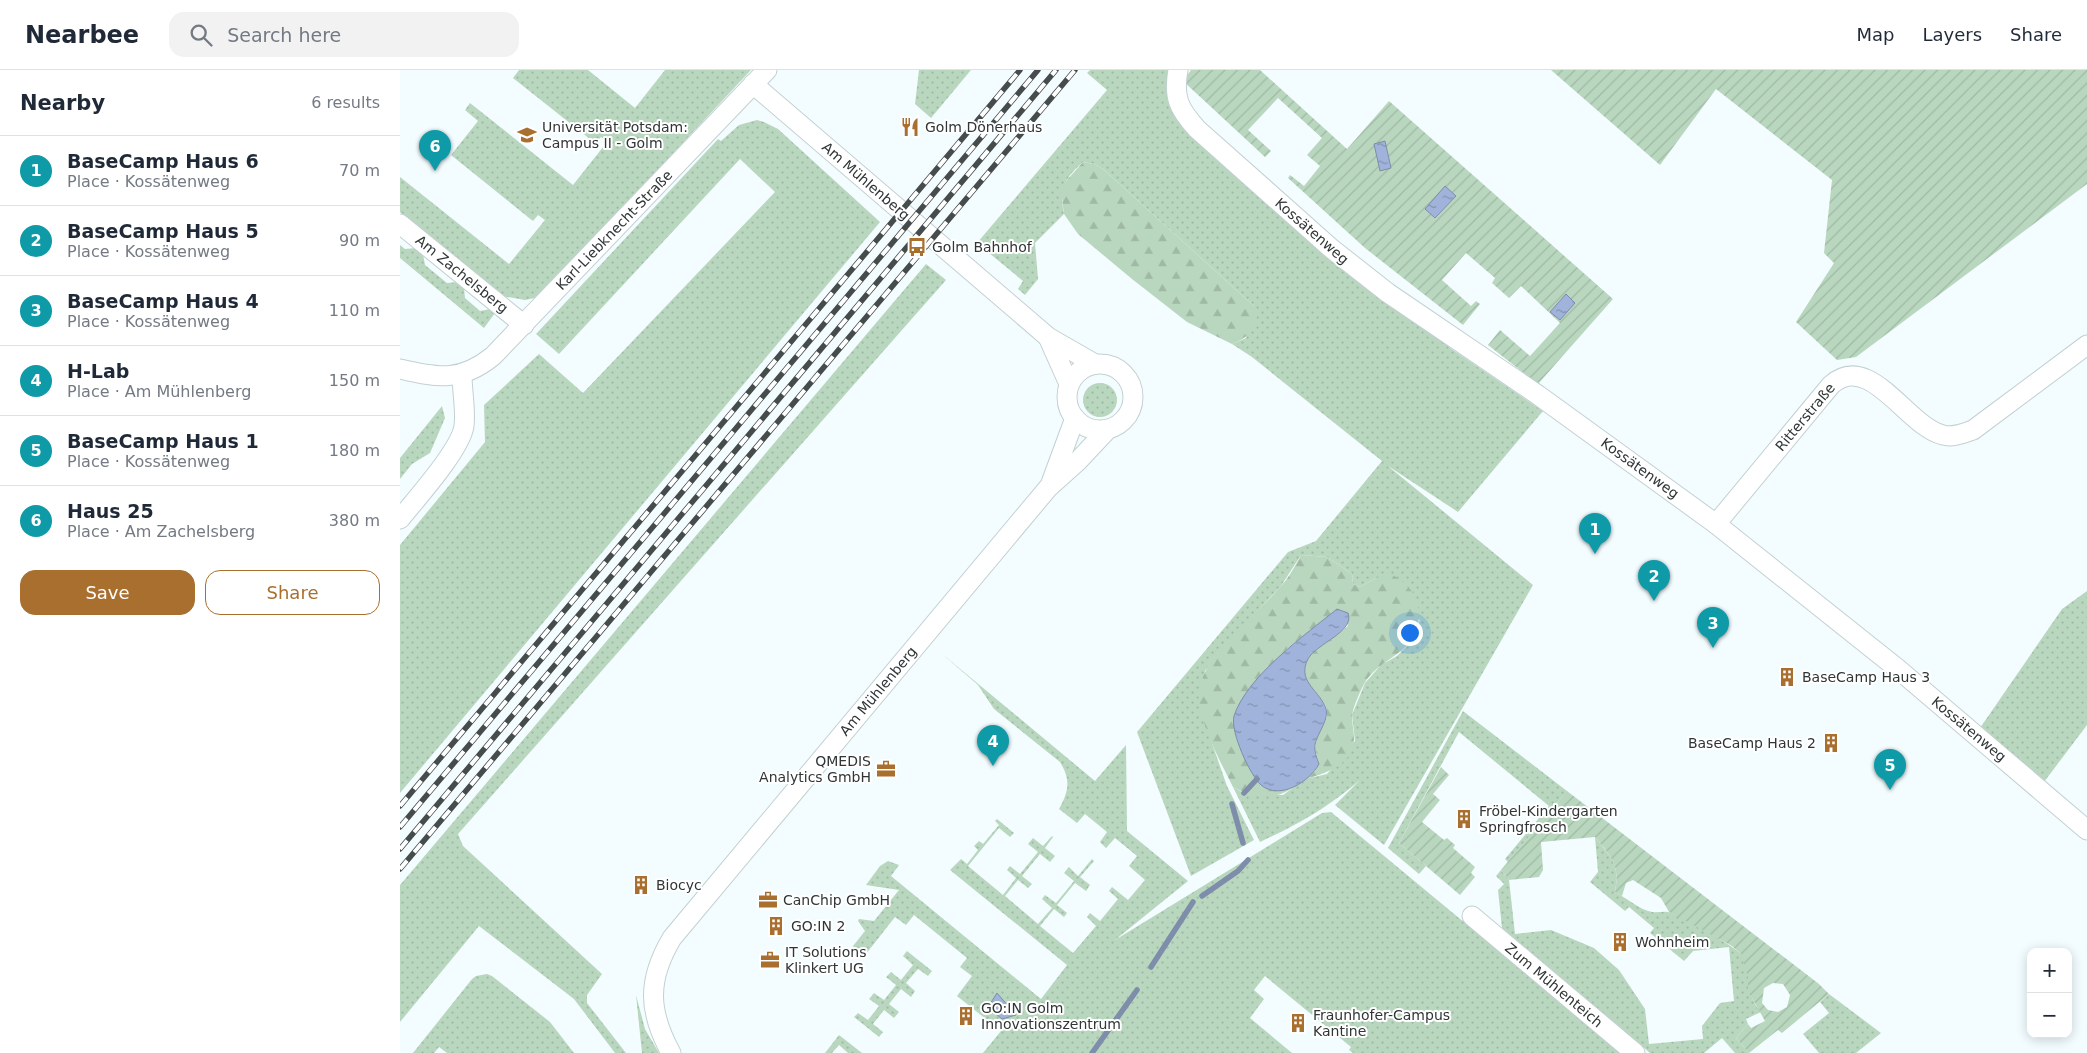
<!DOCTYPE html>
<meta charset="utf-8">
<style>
:root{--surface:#fff;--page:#f2f2f3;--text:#1f2937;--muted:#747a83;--line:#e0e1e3;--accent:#a96f2f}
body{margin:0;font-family:"DejaVu Sans",sans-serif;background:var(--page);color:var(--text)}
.controls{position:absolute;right:15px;bottom:15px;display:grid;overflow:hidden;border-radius:10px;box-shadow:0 2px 12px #0003}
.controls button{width:45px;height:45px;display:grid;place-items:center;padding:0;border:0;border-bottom:1px solid var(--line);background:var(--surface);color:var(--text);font:25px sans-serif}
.you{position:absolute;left:1009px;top:562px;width:18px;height:18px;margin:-12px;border:4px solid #fff;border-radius:50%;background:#1a73e8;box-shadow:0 0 0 8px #1a73e833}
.badge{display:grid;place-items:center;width:32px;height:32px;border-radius:50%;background:var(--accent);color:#fff;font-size:16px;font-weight:700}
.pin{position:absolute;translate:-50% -41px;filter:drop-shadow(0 1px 2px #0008)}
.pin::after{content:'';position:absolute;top:26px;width:18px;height:15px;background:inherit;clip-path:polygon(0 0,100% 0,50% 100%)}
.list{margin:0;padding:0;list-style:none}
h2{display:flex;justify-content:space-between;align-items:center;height:65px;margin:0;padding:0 20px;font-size:21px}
h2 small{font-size:16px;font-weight:400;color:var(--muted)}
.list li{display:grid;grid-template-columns:32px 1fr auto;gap:15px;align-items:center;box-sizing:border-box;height:70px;padding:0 20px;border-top:1px solid var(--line)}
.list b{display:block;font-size:19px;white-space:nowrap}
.list p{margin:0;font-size:16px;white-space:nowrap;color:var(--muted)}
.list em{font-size:16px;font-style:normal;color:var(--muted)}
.actions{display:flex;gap:10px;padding:15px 20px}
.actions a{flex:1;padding:11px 0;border:1px solid var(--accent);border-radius:15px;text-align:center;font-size:18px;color:var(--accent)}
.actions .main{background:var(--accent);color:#fff}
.icon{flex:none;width:28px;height:28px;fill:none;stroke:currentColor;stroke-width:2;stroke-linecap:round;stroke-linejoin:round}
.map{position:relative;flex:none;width:1687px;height:983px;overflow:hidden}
header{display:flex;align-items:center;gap:30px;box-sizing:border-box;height:70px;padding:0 25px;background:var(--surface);border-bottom:1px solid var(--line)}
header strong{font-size:24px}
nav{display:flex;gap:28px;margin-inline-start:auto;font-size:18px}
.search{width:350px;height:45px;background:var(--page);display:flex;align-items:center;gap:12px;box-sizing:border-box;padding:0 18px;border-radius:15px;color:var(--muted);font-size:19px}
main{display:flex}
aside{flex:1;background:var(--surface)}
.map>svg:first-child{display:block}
.grass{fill:url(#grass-dots)}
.forest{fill:url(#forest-firs)}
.garden{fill:url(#garden-furrows);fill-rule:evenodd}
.water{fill:url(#water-ripples);stroke:#7e8daa}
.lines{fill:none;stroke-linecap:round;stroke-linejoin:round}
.stream{stroke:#7e8daa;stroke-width:5.5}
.minor-casing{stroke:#c3d0d2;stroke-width:21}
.minor{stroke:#fff;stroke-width:19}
.rail-casing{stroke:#464b4c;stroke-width:5.5}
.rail{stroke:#fff;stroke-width:4;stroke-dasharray:11;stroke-linecap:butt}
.labels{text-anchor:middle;stroke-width:4;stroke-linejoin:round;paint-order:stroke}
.poi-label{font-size:14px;fill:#303536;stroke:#fff;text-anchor:start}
.street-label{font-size:14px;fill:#303536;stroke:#fff}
</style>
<header>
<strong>Nearbee</strong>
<div class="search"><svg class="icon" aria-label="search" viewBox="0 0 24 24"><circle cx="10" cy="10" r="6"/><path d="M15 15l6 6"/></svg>Search here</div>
<nav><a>Map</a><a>Layers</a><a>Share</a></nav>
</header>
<main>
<aside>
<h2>Nearby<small>6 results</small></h2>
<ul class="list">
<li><span class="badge" style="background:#0f9aa8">1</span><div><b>BaseCamp Haus 6</b><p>Place · Kossätenweg</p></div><em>70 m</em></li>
<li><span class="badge" style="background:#0f9aa8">2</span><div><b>BaseCamp Haus 5</b><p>Place · Kossätenweg</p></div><em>90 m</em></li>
<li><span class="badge" style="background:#0f9aa8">3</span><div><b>BaseCamp Haus 4</b><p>Place · Kossätenweg</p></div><em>110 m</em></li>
<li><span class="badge" style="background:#0f9aa8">4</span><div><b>H-Lab</b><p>Place · Am Mühlenberg</p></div><em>150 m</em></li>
<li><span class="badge" style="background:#0f9aa8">5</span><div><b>BaseCamp Haus 1</b><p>Place · Kossätenweg</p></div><em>180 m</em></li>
<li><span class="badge" style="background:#0f9aa8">6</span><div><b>Haus 25</b><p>Place · Am Zachelsberg</p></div><em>380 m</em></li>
</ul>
<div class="actions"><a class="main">Save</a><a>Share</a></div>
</aside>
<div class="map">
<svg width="1687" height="983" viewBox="0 0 1687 983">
<defs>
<pattern id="grass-dots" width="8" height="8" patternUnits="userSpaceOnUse" patternTransform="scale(1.25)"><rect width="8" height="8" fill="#b9d7be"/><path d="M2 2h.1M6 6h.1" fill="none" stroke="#9fb9a4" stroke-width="1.8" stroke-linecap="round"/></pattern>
<pattern id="forest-firs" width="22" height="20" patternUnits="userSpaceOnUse" patternTransform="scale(1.25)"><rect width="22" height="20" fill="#b9d7be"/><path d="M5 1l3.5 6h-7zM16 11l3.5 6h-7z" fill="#9fb9a4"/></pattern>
<pattern id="garden-furrows" width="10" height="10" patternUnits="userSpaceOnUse" patternTransform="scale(1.25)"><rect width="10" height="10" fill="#b9d7be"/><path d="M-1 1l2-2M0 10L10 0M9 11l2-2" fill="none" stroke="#9fb9a4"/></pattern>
<pattern id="water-ripples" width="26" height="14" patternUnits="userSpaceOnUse" patternTransform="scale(1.25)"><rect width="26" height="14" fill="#a0b3db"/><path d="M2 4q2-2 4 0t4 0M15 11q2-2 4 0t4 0" fill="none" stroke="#8392b2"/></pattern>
</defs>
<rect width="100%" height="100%" fill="#f3fdff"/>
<!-- grass -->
<g class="grass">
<polygon points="119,0 188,0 235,38 265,0 351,0 143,222 135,228 125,230 102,226 0,142 0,107 109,194 145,150 138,145 133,151 51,85 78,51 65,40 70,33 173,115 207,72 201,67 195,73 113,8"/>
<polygon points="519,0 571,0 531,48 515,34"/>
<path d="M690,0H778L777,30L1050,278L1143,341L1058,442L988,396L1133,515L984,775L935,735L960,710C927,738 899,754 860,772L833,717L844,723L883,725L905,709L927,704L955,671L952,645L965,613L981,595L997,586L1012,571L1020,550L976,508L960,517L953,514L952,504L927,487L901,485L881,516L817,583L805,601L801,642L827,716L854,770L791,806L737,662L888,482L916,471L982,391L852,287L832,274L846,268L854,236L703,99L694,94L683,92C664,109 659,119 664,144L635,173L638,209L625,225L618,219L623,211L577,173L707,20L687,3Z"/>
<polygon points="357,50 364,52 378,59 480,152 0,723 0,475 85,372 84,335 139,284 183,323 375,122 340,89 159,284 136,264 318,69 321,71 339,55"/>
<polygon points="0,175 5,179 16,178 23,184 25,195 47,213 58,212 64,218 65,228 80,241 90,239 95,243 84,258 0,188"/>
<polygon points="526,194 546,210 58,764 63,776 202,904 187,925 187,933 226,983 215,983 174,929 79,856 0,952 0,815"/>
<circle cx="700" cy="330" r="17"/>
<polygon points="42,336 45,348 30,383 12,394 0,409 0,388"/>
<polygon points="1687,521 1687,655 1644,712 1580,658 1662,539"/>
<path d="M541,583L695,711L726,675L727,761L788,811L715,870L922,743L931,742L1222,983H953L949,980L951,977L865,906L854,920L864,929L850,948L892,983H583L601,961L557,926L572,906L560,897L567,888L514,845L506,855L495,847L462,889L453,876L465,861L458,851L459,849L474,851L499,820L466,815L480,796L488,791L499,795L491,806L641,929L667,895L550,800L561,789L567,794L578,780L574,776L579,771L583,774L599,755L595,751L597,749L614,763L610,767L599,758L568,796L603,825L616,808L607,800L610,796L620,804L638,782L628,774L633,768L643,776L652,766L653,767L645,778L655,786L650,792L640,784L622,806L632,814L628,818L618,810L605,826L638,854L652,838L642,829L645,825L656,833L674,811L664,803L669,797L678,806L692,789L694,791L680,807L690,815L686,821L675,813L657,835L667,843L664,847L654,839L640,856L673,883L696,856L687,847L690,843L700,851L718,829L709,821L712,817L728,830L745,810L729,796L737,786L715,768L706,778L700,772L707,762L685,744L677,753L659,739C669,721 671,710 660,692L594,639L578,615Z"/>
<polygon points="1063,641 1167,721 1108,792 1105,789 1149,736 1059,662 999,773 1026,796 1019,804 988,778"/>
<path d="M1195,767C1212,789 1220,793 1215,822C1227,828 1240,840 1252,842C1257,843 1263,841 1268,842C1277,844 1336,877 1341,884C1354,901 1342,921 1361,942L1346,949L1348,954L1336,968L1349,983H1335L1322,968L1304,983H1250L1102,858L1098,820L1104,814L1096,806L1101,800L1109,810L1115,864L1151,860L1194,878L1219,900L1245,939L1249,974L1303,969L1302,956L1320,933L1334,931L1329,877L1293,881L1284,891L1250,863L1254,858L1229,837L1225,841L1190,812L1198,802Z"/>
<polygon points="507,881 532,901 528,906 518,899 506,913 515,921 511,927 501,919 489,934 499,942 494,948 484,940 473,954 483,962 479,967 454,947 458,943 468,950 479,936 469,929 474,923 484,930 496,915 486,907 491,902 501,910 513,895 503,886"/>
<polygon points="87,904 92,906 150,952 174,983 47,983 39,977 34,983 13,983 72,909 76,906"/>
<polygon points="1429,924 1481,963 1456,983 1419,983 1403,964 1429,943 1420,932"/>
<polygon points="236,925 245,959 259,983 242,983"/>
<polygon points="439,965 462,983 448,983 439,975 432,983 425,983"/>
</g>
<!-- forest -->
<g class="forest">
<path d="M683,92L694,94L703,99L854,236C863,256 849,267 832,274L787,252L732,209L678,164L664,144L661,120L667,110Z"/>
<path d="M901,485L927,487L952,504L953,514L960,517L976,508L991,504C1005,512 1016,521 1018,538C1025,583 980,585 964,614C960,622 953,637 952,646C952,654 954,661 954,669C954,694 925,704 905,709L915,701L919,694L915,678L918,663L927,646L926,636L906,610L904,600L908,588L920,576L948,556L942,540H937L888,578L862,605L860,715L869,719L892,718C875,731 851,727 833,717C821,693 808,669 801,643C788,589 850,553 880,517C889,508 895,496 901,485Z"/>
</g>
<!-- garden -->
<g class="garden">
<polygon points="791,0 860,0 947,79 989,31 1213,229 1138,314 1088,275 1100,260 1130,286 1160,253 1121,216 1109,228 1092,213 1095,208 1066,183 1042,210 1071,236 1076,231 1080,234 1063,255 965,178 888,108 890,105 904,116 920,96 907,85 922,68 878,28 848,60 871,81 865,87 783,11"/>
<polygon points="1151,0 1687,0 1687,114 1456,287 1437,290 1396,252 1434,193 1424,183 1432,110 1316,19 1260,95"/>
<polygon points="1041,697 1049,705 1033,724 1040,730 1022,752 1044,770 1047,768 1055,775 1053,778 1075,797 1071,803 1075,807 1060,825 999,773"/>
<path d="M1167,721L1419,914L1429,924L1382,963L1378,960L1349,983L1336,968L1348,954L1351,958L1365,951L1348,921V907L1341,884L1332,876L1269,842L1261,828L1233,810L1226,813L1222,826L1215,822C1220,794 1212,788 1195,767L1141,772L1143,800L1139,807L1109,810L1101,800ZM1373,913L1383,914L1390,925L1387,937L1378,942L1368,940L1362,933L1364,918Z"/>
</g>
<!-- water -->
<g class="water">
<polygon points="985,71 991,98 980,101 974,74"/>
<polygon points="1045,116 1056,126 1035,148 1025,139"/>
<polygon points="1166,224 1175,233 1160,250 1150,242"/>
<path d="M937,539L948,543C955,562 917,573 908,589C897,610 917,619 925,636C931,648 917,663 915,675C914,681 917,688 919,694C910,711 880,731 861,715C850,705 830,662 834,646C847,606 905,565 937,539Z"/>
<polygon points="597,923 616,945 602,949 588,937"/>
</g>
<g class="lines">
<!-- stream -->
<g class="stream">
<polyline points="844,723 857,709"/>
<polyline points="832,734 843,773"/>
<polyline points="802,826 838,801 848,790"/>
<polyline points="751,897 793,832"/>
<polyline points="692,983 737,920"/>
</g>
<!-- minor casing -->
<g class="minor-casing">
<g id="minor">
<path d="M778,0C773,28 779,39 797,59L932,179L988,223L1138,325L1316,454L1498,599L1687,760"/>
<polyline points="353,14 648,267 695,294"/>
<polyline points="0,154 124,255"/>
<polyline points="648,267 669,314"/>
<circle cx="700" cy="327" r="33"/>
<path d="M0,299C38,308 61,312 93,286L367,0"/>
<polyline points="651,413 675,348"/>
<path d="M0,449C16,429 61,379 64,356C66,340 62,321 62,305"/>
<path d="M1316,454L1431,315C1470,280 1507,357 1543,365C1553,368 1564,363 1573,360L1687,275"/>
<polyline points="1072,846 1235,983"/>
<path d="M271,983C248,941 247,910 272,868L648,418L677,392L708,359"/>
</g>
</g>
<!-- minor -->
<use href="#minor" class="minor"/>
<!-- rail casing -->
<g class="rail-casing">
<g id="rail">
<polyline points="0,736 620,0"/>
<polyline points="0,757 638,0"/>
<polyline points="0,779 656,0"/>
<polyline points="0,799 675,0"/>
</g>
</g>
<!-- rail -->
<use href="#rail" class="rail"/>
</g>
<!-- icons -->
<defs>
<g id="restaurant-bare" transform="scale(1.5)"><path d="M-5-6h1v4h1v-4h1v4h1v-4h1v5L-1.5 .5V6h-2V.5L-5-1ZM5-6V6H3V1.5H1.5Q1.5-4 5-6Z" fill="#a96f2f" stroke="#fff" stroke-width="2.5" paint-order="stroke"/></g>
<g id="university-bare" transform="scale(1.5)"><path d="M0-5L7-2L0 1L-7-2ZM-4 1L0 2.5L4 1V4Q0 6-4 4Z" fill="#a96f2f" stroke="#fff" stroke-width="2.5" paint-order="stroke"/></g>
<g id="bus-bare" transform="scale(1.5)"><path d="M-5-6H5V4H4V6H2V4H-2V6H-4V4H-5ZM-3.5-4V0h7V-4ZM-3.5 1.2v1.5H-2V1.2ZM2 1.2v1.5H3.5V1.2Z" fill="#a96f2f" stroke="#fff" stroke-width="2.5" paint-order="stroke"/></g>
<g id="building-bare" transform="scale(1.5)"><path d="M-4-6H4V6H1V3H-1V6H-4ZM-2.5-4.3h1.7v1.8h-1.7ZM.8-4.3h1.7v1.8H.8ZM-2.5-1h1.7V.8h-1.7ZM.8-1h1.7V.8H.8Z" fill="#a96f2f" stroke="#fff" stroke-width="2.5" paint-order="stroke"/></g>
<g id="office-bare" transform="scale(1.5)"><path d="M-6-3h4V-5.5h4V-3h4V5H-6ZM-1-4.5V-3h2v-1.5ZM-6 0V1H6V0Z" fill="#a96f2f" stroke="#fff" stroke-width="2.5" paint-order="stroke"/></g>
</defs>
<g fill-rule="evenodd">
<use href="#restaurant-bare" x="510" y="57"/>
<use href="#university-bare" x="127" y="65"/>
<use href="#bus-bare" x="517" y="177"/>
<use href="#building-bare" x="1387" y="607"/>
<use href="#building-bare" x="1431" y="673"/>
<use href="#office-bare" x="486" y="699"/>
<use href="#building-bare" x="1064" y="749"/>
<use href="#building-bare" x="241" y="815"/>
<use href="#office-bare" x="368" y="830"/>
<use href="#building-bare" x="376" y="856"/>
<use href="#building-bare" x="1220" y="872"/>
<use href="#office-bare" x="370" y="890"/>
<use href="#building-bare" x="566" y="946"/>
<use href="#building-bare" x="898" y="953"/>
</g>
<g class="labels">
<!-- poi labels -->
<g class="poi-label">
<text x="142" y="62">Universität Potsdam:<tspan x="142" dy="16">Campus II - Golm</tspan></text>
<text x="525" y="62">Golm Dönerhaus</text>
<text x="532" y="182">Golm Bahnhof</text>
<text x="1402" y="612">BaseCamp Haus 3</text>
<text x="1416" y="678" text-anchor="end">BaseCamp Haus 2</text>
<text x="471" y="696" text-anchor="end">QMEDIS<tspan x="471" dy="16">Analytics GmbH</tspan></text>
<text x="1079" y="746">Fröbel-Kindergarten<tspan x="1079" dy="16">Springfrosch</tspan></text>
<text x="256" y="820">Biocyc</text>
<text x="383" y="835">CanChip GmbH</text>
<text x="391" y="861">GO:IN 2</text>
<text x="1235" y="877">Wohnheim</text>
<text x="385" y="887">IT Solutions<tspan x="385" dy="16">Klinkert UG</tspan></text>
<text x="581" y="943">GO:IN Golm<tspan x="581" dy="16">Innovationszentrum</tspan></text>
<text x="913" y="950">Fraunhofer-Campus<tspan x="913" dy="16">Kantine</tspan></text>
</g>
<!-- street labels -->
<g class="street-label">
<text transform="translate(466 111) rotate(41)" y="5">Am Mühlenberg</text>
<text transform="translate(214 160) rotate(-46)" y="5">Karl-Liebknecht-Straße</text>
<text transform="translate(912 161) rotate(41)" y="5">Kossätenweg</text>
<text transform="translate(62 204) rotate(39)" y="5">Am Zachelsberg</text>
<text transform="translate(1405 347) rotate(-50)" y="5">Ritterstraße</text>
<text transform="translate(1240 398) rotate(36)" y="5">Kossätenweg</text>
<text transform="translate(478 621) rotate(-50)" y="5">Am Mühlenberg</text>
<text transform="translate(1569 659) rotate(40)" y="5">Kossätenweg</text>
<text transform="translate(1154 915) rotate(40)" y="5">Zum Mühlenteich</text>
</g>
</g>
</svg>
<div class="controls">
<button>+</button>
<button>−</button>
</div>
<div class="you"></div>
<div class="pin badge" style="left:1195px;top:484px;background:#0f9aa8">1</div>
<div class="pin badge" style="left:1254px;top:531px;background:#0f9aa8">2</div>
<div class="pin badge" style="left:1313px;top:578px;background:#0f9aa8">3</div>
<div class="pin badge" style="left:593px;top:696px;background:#0f9aa8">4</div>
<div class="pin badge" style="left:1490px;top:720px;background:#0f9aa8">5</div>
<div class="pin badge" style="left:35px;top:101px;background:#0f9aa8">6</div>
</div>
</main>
